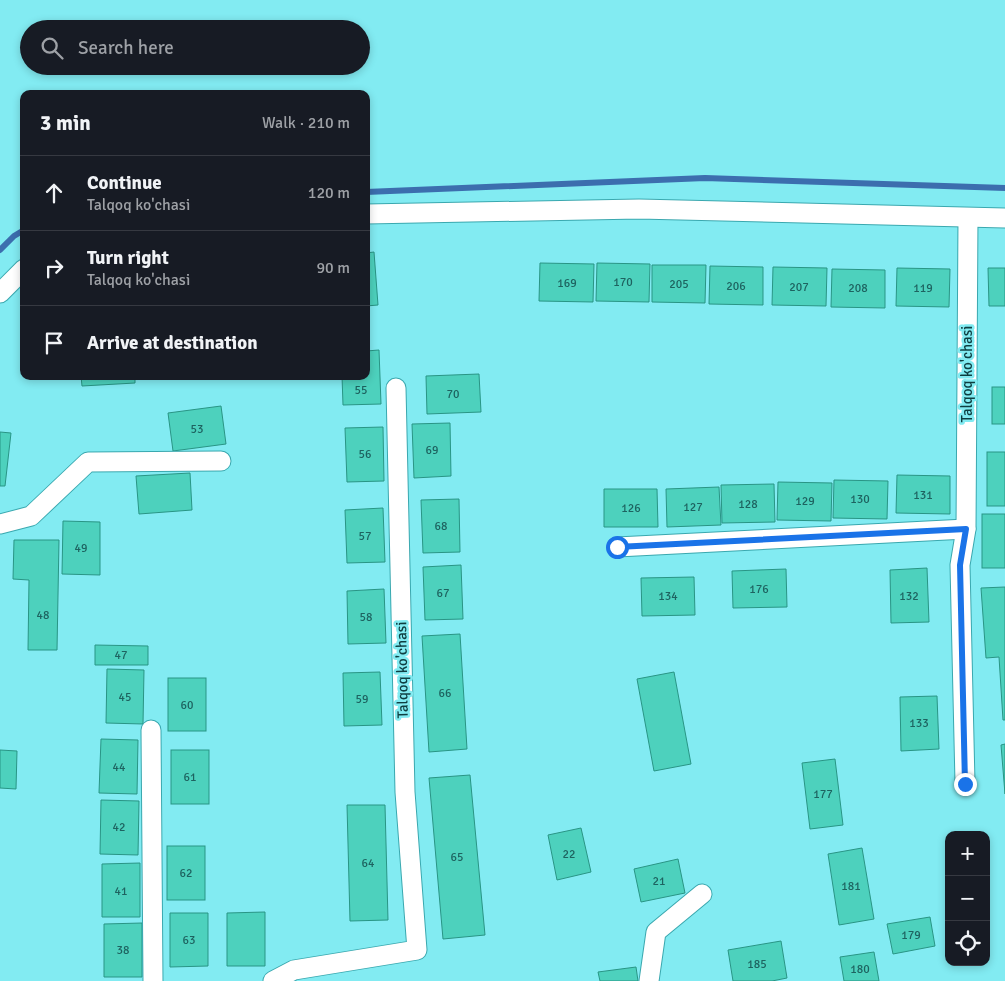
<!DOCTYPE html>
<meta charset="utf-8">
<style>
:root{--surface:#171b24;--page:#242831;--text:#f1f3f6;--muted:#9ea1a6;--line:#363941}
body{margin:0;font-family:Signika,sans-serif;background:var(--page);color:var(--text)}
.controls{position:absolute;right:15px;bottom:15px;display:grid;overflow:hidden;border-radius:10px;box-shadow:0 2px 8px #0003}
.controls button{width:45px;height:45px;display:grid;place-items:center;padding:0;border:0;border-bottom:1px solid var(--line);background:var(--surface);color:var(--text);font:25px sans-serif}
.stop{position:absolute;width:15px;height:15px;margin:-11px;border:4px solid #1a73e8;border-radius:50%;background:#fff}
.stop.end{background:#1a73e8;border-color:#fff;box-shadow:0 1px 5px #0008}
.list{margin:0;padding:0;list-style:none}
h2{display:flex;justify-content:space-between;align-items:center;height:65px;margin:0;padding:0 20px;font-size:21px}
h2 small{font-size:16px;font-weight:400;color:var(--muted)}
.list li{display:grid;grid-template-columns:32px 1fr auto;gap:15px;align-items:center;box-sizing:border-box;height:75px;padding:0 20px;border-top:1px solid var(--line)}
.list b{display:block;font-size:19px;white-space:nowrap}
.list p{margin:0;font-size:16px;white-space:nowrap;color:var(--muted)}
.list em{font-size:16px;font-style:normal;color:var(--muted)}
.icon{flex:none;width:28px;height:28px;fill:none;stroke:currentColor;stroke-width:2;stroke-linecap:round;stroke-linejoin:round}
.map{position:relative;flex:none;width:1005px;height:981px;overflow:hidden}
.search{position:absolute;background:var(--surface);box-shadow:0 2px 8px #0003;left:20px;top:20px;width:350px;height:55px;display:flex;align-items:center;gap:12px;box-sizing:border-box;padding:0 18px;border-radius:28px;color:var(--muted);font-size:19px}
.panel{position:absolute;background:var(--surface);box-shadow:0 2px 8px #0003;left:20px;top:90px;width:350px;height:290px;border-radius:10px}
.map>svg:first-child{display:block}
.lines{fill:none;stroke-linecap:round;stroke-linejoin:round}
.stream{stroke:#3c6eae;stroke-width:6}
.building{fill:#4dd1bd;stroke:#299585}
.minor-casing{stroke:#3aa8af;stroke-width:21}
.minor{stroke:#fff;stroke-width:19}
.route{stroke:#1a73e8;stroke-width:6}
.labels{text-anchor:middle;stroke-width:5;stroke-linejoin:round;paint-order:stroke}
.number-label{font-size:12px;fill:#1e6360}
.street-label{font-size:15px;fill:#0f3e41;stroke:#82ebf2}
</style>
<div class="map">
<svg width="1005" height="981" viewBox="0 0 1005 981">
<rect width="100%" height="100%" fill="#82ebf2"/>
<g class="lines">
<!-- stream -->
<g class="stream">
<polyline points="366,192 705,178 1005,188"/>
<polyline points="0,250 14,236 24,230"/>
</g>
</g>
<!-- building -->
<g class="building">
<polygon points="374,252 378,305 366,306 366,253"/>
<polygon points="540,263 594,264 593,302 539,301"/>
<polygon points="597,263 650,264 649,302 596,301"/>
<polygon points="652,265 706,265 705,303 652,302"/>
<polygon points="710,266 763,267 763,305 709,304"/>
<polygon points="773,267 827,268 826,306 772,305"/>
<polygon points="897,268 950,269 949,307 896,306"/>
<polygon points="988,268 1005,268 1005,306 989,306"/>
<polygon points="832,269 885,270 885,308 831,307"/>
<polygon points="379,350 381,404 343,405 342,376 366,376 366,351"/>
<polygon points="479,374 481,412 427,414 426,376"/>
<polygon points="81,376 135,376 135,383 82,386"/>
<rect x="992" y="387" width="13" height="37"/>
<polygon points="221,406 226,444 173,451 168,413"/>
<polygon points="450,423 451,476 414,478 412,424"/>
<polygon points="383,427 384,481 347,482 345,428"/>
<polygon points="0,432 11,433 5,486 0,486"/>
<rect x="987" y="452" width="18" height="54"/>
<polygon points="190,473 192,510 139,514 136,476"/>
<polygon points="897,475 950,476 950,514 896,513"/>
<polygon points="834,480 888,481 887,519 833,518"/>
<polygon points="778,482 832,483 831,521 777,520"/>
<polygon points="774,484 775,522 722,523 721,485"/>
<polygon points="719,487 721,525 667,527 666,489"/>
<polygon points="604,489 657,489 658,527 604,527"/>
<polygon points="459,499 460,552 423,553 421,500"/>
<polygon points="383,508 385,562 347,563 345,510"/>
<rect x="982" y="514" width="23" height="54"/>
<polygon points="63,521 100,522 100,575 62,574"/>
<polygon points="14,540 59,540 57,650 28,650 29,580 13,579"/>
<polygon points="461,565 463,619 425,620 423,567"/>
<polygon points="927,568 929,622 891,623 890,570"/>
<polygon points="786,569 787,607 733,608 732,571"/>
<polygon points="694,577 695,615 642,616 641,578"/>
<polygon points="1005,587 1005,720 1003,720 999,657 986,658 981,588"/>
<polygon points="384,589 386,643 348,644 347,591"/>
<polygon points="460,634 467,749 429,752 422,636"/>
<polygon points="95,645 148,646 148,665 95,665"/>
<polygon points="107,669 144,670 143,724 106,723"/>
<polygon points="380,672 382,725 344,726 343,673"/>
<polygon points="674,672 691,764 654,771 637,679"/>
<rect x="168" y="678" width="38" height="53"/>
<polygon points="937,696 939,749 901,751 900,697"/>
<polygon points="101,739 138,740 137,794 99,793"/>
<polygon points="1005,744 1005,794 1001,745"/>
<polygon points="0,750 17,751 16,789 0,788"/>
<rect x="171" y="750" width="38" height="54"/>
<polygon points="835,759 843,825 810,829 802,763"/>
<polygon points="470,775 485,935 443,939 429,778"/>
<polygon points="101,800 139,801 138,855 100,854"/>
<polygon points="347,805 385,805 388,920 350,921"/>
<polygon points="581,828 591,872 557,880 548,835"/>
<rect x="167" y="846" width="38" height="54"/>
<polygon points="862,848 874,919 839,925 828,854"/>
<polygon points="678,859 685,893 641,902 634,869"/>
<polygon points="140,863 140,917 102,917 102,864"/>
<polygon points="265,912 265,966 227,966 227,913"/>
<polygon points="170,913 208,913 208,966 170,967"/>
<polygon points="930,917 935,946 893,954 887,924"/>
<polygon points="142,923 142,977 104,977 104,924"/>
<polygon points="781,941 787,978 772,981 733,981 728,950"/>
<polygon points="874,952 879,981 844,981 840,957"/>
<polygon points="636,967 638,981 600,981 598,972"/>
</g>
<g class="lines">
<!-- minor casing -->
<g class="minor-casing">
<g id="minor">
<polyline points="366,214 639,209 1005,218"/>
<polyline points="0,293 24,269"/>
<polyline points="0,524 31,516 88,462 221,461"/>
<polyline points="617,547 966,529"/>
<polyline points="151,730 153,981"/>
<polyline points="965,783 960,565 966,529 968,219"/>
<polyline points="273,981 294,970 417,950 405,792 396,388"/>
<polyline points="649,981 656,932 702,894"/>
</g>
</g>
<!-- minor -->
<use href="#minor" class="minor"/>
</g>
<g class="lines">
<!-- route -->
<polyline class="route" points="617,547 966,529 960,565 965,784"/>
</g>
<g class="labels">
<!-- number labels -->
<g class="number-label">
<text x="623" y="286">170</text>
<text x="567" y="287">169</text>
<text x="679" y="288">205</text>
<text x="736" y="290">206</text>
<text x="799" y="291">207</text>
<text x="858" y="292">208</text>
<text x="923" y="292">119</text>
<text x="361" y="394">55</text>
<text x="453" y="398">70</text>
<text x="197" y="433">53</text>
<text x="432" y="454">69</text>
<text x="365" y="458">56</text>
<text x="923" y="499">131</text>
<text x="860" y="503">130</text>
<text x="805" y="505">129</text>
<text x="748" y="508">128</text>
<text x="693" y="511">127</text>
<text x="631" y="512">126</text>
<text x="441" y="530">68</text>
<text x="365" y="540">57</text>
<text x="81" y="552">49</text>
<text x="759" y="593">176</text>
<text x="443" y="597">67</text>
<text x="668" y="600">134</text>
<text x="909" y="600">132</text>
<text x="43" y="619">48</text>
<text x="366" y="621">58</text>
<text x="121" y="659">47</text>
<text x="445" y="697">66</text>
<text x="125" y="701">45</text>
<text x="362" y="703">59</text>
<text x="187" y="709">60</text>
<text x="919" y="727">133</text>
<text x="119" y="771">44</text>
<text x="190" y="781">61</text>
<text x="823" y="798">177</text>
<text x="119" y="831">42</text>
<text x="569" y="858">22</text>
<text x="457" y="861">65</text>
<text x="368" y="867">64</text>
<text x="186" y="877">62</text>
<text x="659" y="885">21</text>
<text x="851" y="890">181</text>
<text x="121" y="895">41</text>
<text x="911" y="939">179</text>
<text x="189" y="944">63</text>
<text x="123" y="954">38</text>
<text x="757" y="968">185</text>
<text x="860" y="973">180</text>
</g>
<!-- street labels -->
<g class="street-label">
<text transform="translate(967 374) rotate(-90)" y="5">Talqoq ko'chasi</text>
<text transform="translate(402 670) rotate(-91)" y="5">Talqoq ko'chasi</text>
</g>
</g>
</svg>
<div class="controls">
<button>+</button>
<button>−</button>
<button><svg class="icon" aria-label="locate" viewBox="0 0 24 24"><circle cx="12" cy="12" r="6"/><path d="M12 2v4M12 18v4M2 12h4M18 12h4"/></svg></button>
</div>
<div class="stop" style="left:617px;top:547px"></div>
<div class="stop end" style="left:965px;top:784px"></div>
<div class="search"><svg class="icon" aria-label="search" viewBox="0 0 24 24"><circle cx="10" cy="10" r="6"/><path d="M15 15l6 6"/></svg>Search here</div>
<section class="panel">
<h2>3 min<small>Walk · 210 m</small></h2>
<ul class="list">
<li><svg class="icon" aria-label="ahead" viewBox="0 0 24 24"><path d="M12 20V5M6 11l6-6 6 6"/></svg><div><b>Continue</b><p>Talqoq ko'chasi</p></div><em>120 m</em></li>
<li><svg class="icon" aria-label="right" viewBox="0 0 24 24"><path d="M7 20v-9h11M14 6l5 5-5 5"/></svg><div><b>Turn right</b><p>Talqoq ko'chasi</p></div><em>90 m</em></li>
<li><svg class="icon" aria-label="arrive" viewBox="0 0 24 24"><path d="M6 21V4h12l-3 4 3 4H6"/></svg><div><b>Arrive at destination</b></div></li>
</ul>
</section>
</div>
